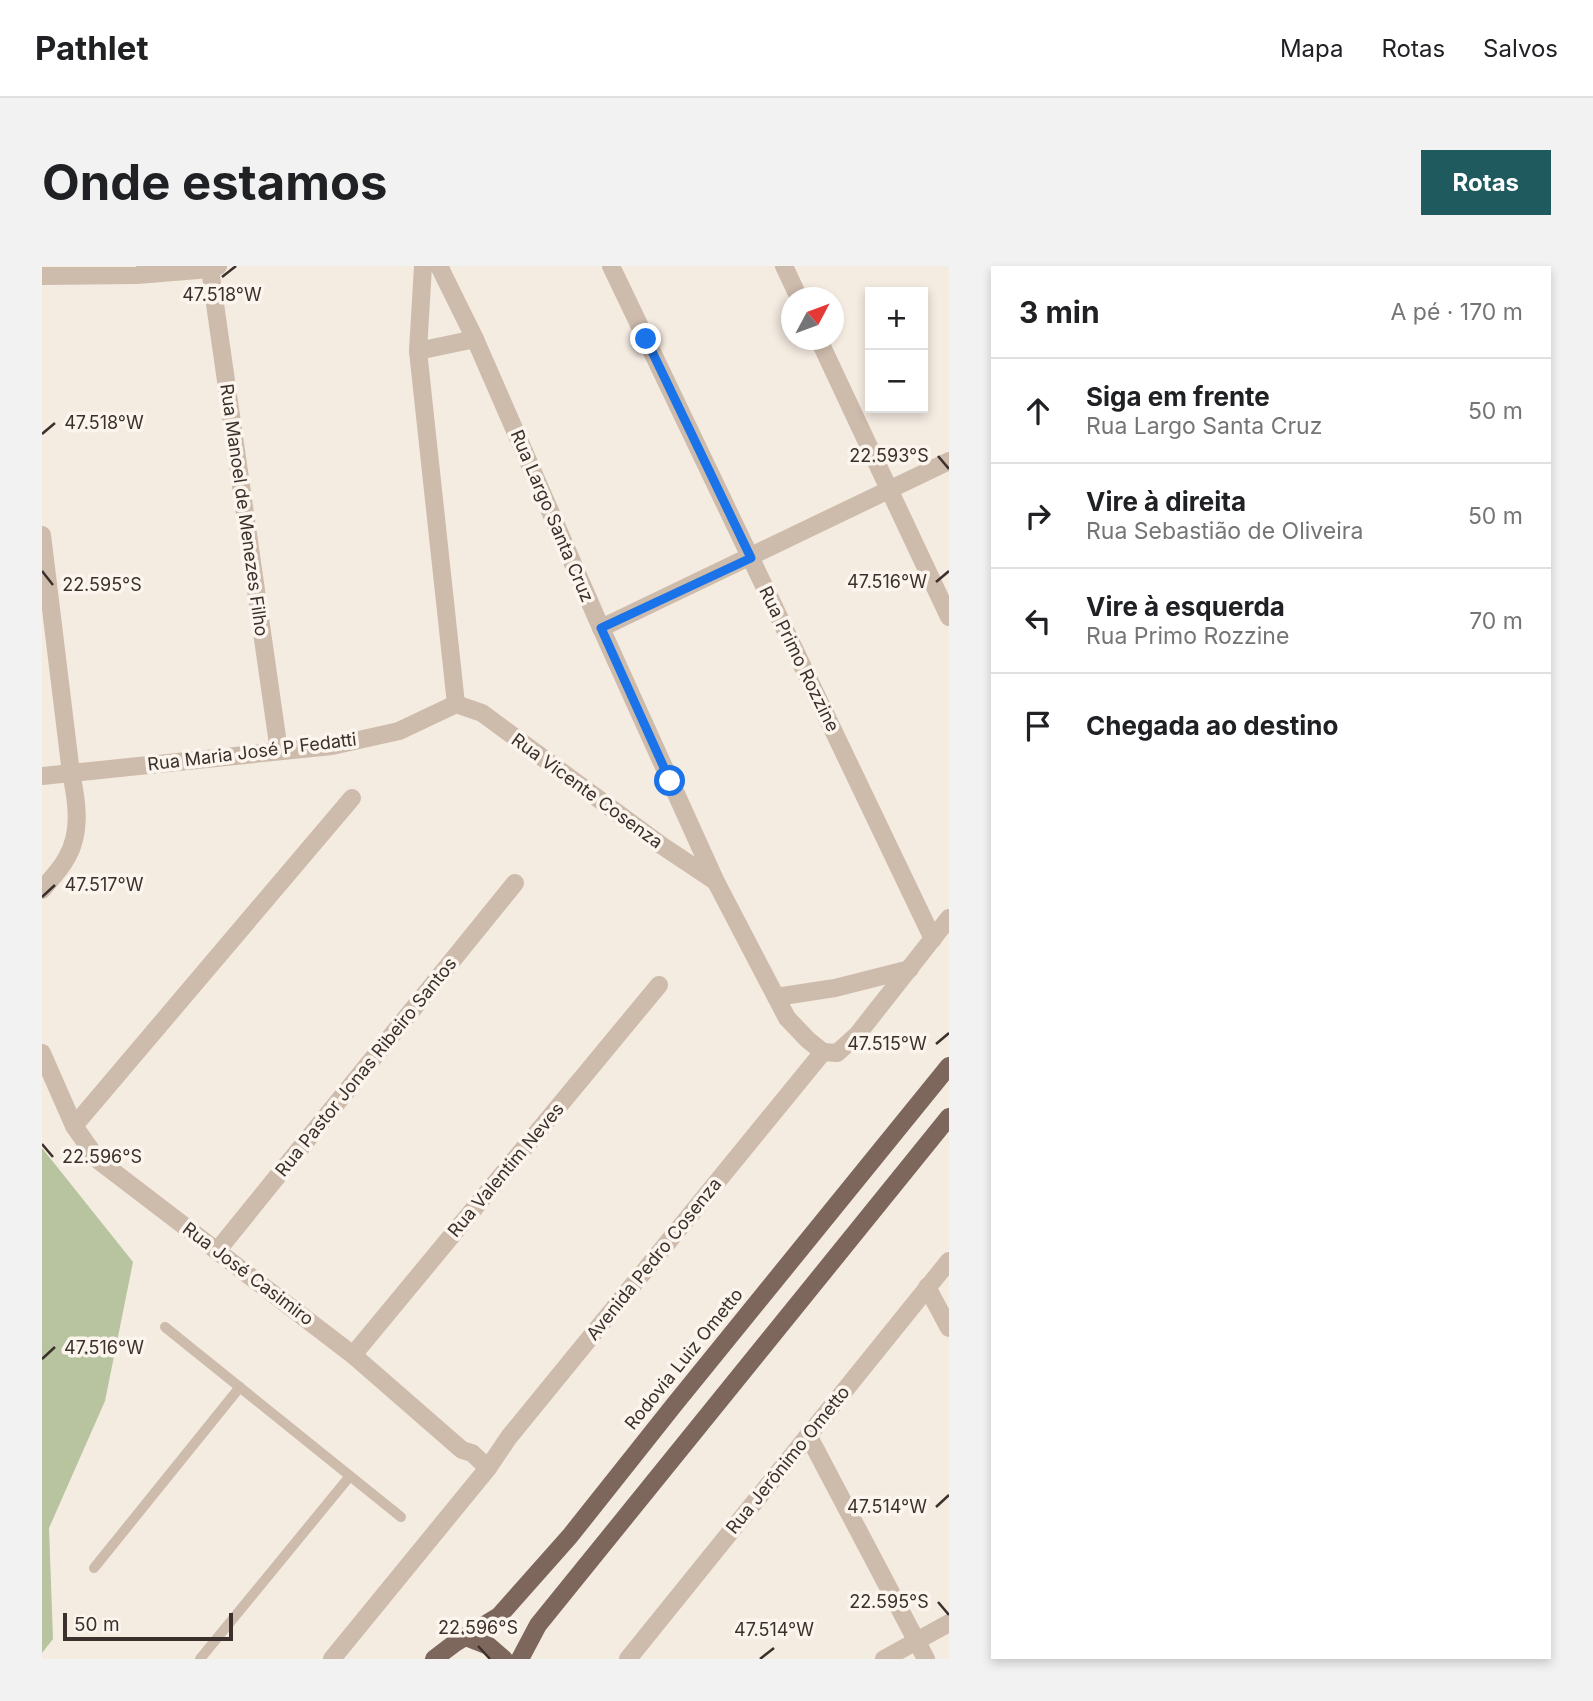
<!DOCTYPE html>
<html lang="pt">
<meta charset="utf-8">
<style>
:root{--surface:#fff;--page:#f2f2f2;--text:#202124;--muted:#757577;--line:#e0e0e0;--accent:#1f5a5e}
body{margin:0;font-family:Inter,sans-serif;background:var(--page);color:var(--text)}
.controls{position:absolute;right:21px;top:21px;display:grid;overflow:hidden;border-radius:0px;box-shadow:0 4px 10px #0003}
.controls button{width:63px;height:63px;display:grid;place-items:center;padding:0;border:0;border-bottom:2px solid var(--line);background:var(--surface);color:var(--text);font:35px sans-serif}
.compass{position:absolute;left:739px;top:21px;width:63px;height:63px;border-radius:50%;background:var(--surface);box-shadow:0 4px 10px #0003;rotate:49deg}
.scale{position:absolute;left:21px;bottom:18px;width:170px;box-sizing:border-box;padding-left:7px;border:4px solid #3b302b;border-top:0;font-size:19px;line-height:24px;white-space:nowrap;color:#3b302b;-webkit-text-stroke:5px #fbf5ee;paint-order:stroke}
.stop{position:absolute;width:21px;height:21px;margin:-16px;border:5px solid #1a73e8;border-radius:50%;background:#fff}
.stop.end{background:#1a73e8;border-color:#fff;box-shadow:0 2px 7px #0008}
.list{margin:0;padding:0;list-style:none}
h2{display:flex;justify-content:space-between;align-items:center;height:91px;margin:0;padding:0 28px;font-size:30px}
h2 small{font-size:23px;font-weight:400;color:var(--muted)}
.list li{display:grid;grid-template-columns:46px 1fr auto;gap:21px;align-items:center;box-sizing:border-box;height:105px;padding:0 28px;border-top:2px solid var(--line)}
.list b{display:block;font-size:26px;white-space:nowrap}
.list p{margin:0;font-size:23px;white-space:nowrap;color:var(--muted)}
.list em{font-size:23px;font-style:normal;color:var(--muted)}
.icon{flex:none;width:38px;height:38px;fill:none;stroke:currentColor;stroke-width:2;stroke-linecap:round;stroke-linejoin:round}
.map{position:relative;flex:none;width:907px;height:1393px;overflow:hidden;border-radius:0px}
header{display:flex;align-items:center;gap:42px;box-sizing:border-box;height:98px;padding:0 35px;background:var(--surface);border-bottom:2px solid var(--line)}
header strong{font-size:33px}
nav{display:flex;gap:38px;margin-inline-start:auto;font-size:24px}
.intro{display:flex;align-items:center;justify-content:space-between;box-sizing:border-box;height:168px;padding:0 42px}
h1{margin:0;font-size:49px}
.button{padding:18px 32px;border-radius:0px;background:var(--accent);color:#fff;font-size:24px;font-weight:700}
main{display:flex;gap:42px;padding:0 42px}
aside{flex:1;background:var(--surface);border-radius:0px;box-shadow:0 4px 10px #0003}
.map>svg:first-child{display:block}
.green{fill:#b8c4a0}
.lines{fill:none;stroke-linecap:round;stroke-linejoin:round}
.lane{stroke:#cdbbac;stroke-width:10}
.street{stroke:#cdbbac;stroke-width:18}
.primary{stroke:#7d675c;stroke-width:18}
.route{stroke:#1a73e8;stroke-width:9}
.ticks{fill:none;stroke:#3b302b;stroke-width:2.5}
.labels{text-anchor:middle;stroke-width:7;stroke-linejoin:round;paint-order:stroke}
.street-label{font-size:18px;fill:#3b302b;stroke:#fbf5ee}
.ticks-label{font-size:18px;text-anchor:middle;fill:#3b302b;stroke:#fbf5ee;stroke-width:7;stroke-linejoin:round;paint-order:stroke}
</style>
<header>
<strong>Pathlet</strong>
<nav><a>Mapa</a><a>Rotas</a><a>Salvos</a></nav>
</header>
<div class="intro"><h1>Onde estamos</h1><a class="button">Rotas</a></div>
<main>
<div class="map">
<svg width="907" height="1393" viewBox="0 0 907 1393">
<rect width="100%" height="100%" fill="#f4ebe1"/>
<!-- green -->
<polygon class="green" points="0,882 91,996 63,1135 7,1262 11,1373 0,1387"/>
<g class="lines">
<!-- lane -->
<g class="lane">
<polyline points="123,1061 359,1251"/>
<polyline points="52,1302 198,1121"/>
<polyline points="158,1393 308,1210"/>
</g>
<!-- street -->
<g class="street">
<polyline points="381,0 376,85 414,438"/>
<polyline points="397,0 433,73 559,362 674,616 745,752 766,774 781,786 795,787 815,769 907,652"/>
<polyline points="569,0 891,673"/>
<polyline points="742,0 757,32"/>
<polyline points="168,3 237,485"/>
<polyline points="0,10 95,9 168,3 176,0"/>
<polyline points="777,74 907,351"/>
<polyline points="376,85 433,73"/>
<path d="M0,269L29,507C35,535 40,567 24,593C18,604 8,614 0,624"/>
<polyline points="559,362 907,195"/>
<polyline points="414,438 440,447 619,579 673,615"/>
<polyline points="0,510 290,480 357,465 414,438"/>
<polyline points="734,731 793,722 868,703"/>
<polyline points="0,787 32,860 56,894 311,1089 420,1184 430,1187 446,1202"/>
<polyline points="32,860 310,532"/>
<polyline points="175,985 473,617"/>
<polyline points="885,1021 907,1062"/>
<polyline points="311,1089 617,719"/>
<polyline points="766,1169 884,1393"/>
<polyline points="290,1393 446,1202 467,1171 781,786"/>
<polyline points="586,1393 907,995"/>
<polyline points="842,1393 907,1357"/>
</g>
<!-- primary -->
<g class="primary">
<polyline points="424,1371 447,1380 462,1393"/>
<polyline points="392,1393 413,1377 457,1350 528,1270 632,1139 907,800"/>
<polyline points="478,1393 496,1359 907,851"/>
</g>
</g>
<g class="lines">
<!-- route -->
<polyline class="route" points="604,73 709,292 559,362 628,515"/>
</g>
<!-- ticks -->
<path class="ticks" d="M180,11L194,0M0,168L13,157M896,190L907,203M0,305L11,319M894,316L907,305M0,631L13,619M894,778L907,767M0,878L11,891M0,1093L13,1081M894,1241L907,1229M896,1336L907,1349M436,1380L448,1393M718,1393L732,1382"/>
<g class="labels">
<!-- street labels -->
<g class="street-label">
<text transform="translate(202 244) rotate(82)" y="6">Rua Manoel de Menezes Filho</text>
<text transform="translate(510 250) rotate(67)" y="6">Rua Largo Santa Cruz</text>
<text transform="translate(757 393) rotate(64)" y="6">Rua Primo Rozzine</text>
<text transform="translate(210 486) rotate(-7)" y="6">Rua Maria José P Fedatti</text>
<text transform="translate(545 525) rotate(36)" y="6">Rua Vicente Cosenza</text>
<text transform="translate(324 801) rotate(-51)" y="6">Rua Pastor Jonas Ribeiro Santos</text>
<text transform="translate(464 904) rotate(-50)" y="6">Rua Valentim Neves</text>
<text transform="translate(612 993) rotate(-51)" y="6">Avenida Pedro Cosenza</text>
<text transform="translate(206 1008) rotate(37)" y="6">Rua José Casimiro</text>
<text transform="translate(642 1093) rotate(-51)" y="6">Rodovia Luiz Ometto</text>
<text transform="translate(746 1194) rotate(-51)" y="6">Rua Jerônimo Ometto</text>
</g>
</g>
<g class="ticks-label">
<text x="180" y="35">47.518°W</text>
<text x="62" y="163">47.518°W</text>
<text x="847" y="196">22.593°S</text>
<text x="845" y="322">47.516°W</text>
<text x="60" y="325">22.595°S</text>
<text x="62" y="625">47.517°W</text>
<text x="845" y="784">47.515°W</text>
<text x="60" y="897">22.596°S</text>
<text x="62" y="1088">47.516°W</text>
<text x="845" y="1247">47.514°W</text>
<text x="847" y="1342">22.595°S</text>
<text x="436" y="1368">22.596°S</text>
<text x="732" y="1370">47.514°W</text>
</g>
</svg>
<div class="controls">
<button>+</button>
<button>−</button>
</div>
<svg class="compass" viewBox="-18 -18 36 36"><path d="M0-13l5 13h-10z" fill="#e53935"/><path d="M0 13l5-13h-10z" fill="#757577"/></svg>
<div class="scale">50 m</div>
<div class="stop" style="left:628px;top:515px"></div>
<div class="stop end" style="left:604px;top:73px"></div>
</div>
<aside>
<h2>3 min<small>A pé · 170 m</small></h2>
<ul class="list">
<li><svg class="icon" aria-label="ahead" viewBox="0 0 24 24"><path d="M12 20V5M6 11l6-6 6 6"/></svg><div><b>Siga em frente</b><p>Rua Largo Santa Cruz</p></div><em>50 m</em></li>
<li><svg class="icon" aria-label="right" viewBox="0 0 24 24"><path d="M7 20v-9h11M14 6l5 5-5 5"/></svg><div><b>Vire à direita</b><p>Rua Sebastião de Oliveira</p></div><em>50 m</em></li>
<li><svg class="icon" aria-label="left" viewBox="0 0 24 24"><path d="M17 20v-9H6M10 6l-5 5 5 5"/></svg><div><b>Vire à esquerda</b><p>Rua Primo Rozzine</p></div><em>70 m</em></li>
<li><svg class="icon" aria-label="arrive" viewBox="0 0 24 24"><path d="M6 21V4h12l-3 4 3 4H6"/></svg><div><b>Chegada ao destino</b></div></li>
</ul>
</aside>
</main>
